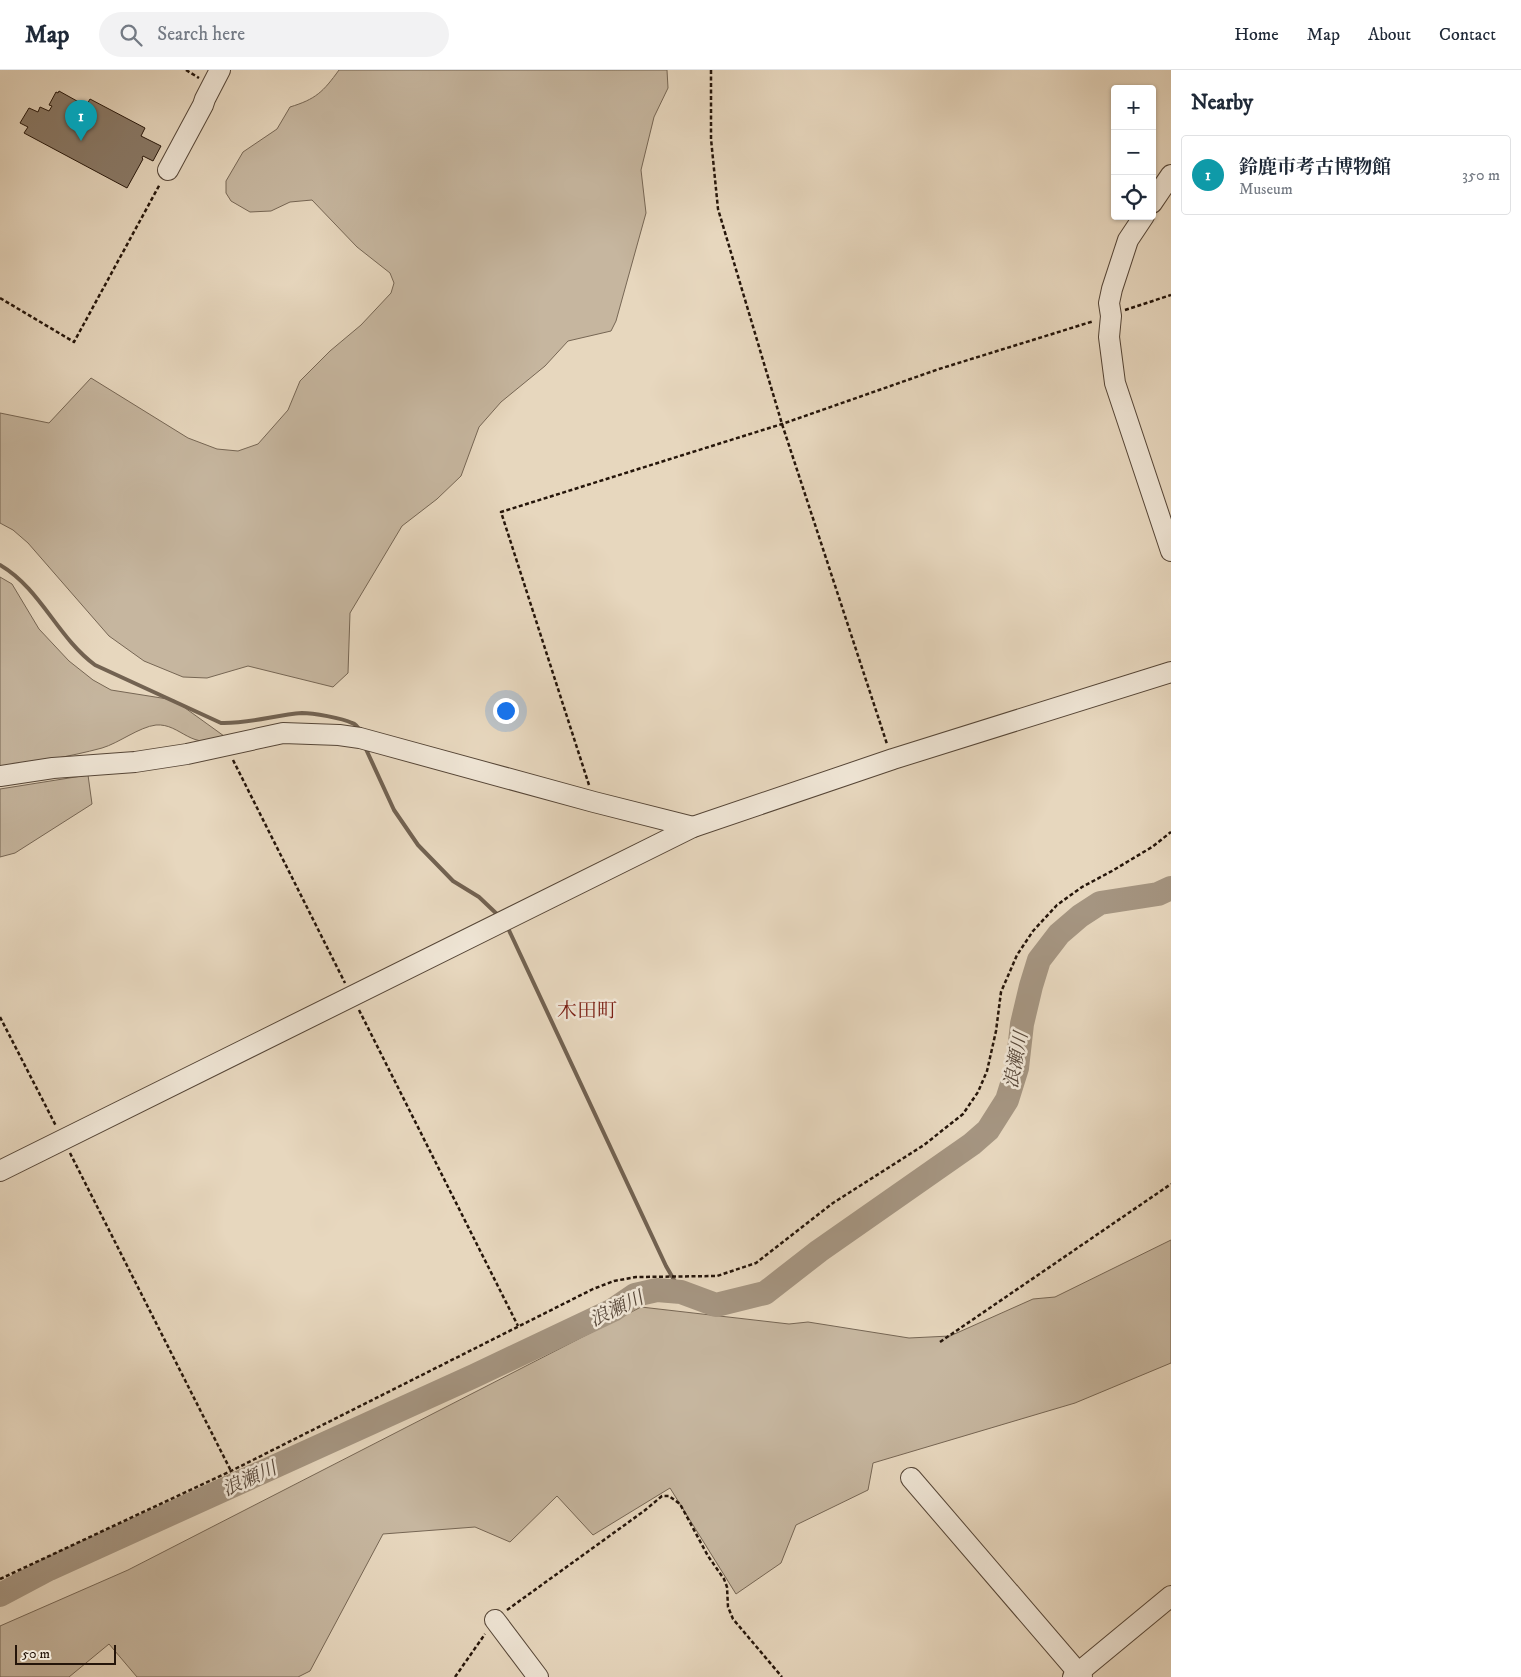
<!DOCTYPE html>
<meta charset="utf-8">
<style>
:root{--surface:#fff;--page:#f2f2f3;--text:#1f2937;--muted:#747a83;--line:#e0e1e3;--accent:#7c3aed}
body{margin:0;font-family:"IM FELL DW Pica","Noto Serif JP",serif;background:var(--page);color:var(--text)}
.controls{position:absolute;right:15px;top:15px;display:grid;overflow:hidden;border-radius:5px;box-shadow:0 1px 4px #0004}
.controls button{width:45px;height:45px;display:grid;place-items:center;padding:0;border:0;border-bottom:1px solid var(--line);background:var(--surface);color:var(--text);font:25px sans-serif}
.scale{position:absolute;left:15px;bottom:12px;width:101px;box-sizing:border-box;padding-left:5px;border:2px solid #25150a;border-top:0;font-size:14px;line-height:18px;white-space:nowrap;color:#25150a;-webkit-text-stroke:4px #efe5d5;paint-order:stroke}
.you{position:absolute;left:505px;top:640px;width:18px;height:18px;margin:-12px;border:4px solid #fff;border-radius:50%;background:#1a73e8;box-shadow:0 0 0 8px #1a73e833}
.badge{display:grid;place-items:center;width:32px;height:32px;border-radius:50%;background:var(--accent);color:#fff;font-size:16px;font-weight:700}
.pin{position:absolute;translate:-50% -41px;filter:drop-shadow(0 1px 2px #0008)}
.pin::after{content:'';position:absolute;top:26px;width:18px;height:15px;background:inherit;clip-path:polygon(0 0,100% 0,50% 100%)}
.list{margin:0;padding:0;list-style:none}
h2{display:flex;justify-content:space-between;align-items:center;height:65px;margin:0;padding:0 20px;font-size:21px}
h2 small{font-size:16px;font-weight:400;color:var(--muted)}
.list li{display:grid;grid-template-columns:32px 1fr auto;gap:15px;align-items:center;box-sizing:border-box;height:80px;margin:0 10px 10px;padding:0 10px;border:1px solid var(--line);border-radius:5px}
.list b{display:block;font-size:19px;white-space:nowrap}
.list p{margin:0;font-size:16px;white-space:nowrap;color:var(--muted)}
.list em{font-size:16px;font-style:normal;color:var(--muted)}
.icon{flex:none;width:28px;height:28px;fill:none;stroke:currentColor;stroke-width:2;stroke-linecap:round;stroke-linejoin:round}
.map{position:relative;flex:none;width:1171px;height:1607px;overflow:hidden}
header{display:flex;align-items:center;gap:30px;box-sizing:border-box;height:70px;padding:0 25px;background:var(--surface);border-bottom:1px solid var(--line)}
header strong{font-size:24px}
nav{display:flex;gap:28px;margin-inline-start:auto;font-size:18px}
.search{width:350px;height:45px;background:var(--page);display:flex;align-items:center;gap:12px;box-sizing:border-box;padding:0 18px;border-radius:28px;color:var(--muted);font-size:19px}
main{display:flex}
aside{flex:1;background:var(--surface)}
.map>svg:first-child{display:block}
.green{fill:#c6b69f;stroke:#766654}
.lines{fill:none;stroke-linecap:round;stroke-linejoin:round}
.stream{stroke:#726251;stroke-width:4}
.river{stroke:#a59581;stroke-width:24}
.building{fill:#8a7a68;stroke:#25150a}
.minor-casing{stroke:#564637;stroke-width:22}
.path{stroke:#25150a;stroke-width:2.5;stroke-dasharray:4 2.5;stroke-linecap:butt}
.minor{stroke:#efe5d5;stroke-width:20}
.labels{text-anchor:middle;stroke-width:5;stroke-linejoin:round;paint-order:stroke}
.water-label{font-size:19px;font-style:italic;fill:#58483a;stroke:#efe5d5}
.quarter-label{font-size:20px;fill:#7a1f14;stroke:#efe5d5}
</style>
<header>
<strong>Map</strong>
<div class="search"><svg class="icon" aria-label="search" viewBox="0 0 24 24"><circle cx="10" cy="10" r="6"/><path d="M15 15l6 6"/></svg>Search here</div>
<nav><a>Home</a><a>Map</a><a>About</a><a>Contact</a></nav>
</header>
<main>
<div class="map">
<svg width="1171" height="1607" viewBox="0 0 1171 1607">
<rect width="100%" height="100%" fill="#e7d7be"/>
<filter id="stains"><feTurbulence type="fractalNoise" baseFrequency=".004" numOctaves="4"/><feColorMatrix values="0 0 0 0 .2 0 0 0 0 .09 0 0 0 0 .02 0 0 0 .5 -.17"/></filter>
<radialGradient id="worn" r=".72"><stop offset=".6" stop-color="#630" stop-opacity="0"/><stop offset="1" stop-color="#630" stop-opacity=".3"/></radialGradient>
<!-- green -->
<g class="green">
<path d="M339,0H667L668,18L654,47L641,100L646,143L616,251L611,261L568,271L545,296L501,332L479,357L461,406L437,429L402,456L350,543L348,603L333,617L248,596L207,608L183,607L144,591L109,566L28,473L13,460L0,453V343L49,353L91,308L188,368L217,379L238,381L258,374L288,340L300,311L330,281L361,255L391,223L394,213L390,203L357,177L312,130L290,132L271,141L250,142L231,131L226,123V111L243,82L277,59L290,37C316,29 323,22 339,0Z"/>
<path d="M0,507L12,514L39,559L69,591L93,610L111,620L174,630L224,666C192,683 181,653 156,655C139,657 119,673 102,678C69,687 34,692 0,699Z"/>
<polygon points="88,705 92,734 15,783 0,787 0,719"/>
<polygon points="1171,1170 1171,1293 1075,1333 873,1393 868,1420 796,1455 781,1493 736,1524 670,1418 593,1465 557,1426 510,1472 475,1457 383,1464 310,1601 298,1607 137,1607 109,1574 69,1607 0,1607 0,1556 128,1500 641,1237 789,1254 808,1252 909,1268 950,1266 1033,1229 1055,1227"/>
</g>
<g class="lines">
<!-- stream -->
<g class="stream">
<path d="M0,495C41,519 57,567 95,595L221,653C249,654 275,645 302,643C313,643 342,648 352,653C356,654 358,657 360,661"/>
<polyline points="365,677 394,740 418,775 453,811 479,827 499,846"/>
<polyline points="507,856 666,1196 681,1222"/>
</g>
<!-- river -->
<polyline class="river" points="0,1525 49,1499 474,1306 613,1240 635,1225 657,1220 681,1222 716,1235 765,1223 819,1181 972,1074 988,1060 1007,1030 1017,998 1022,954 1031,916 1039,890 1059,864 1080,846 1100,833 1158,824 1171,818"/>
</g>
<!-- building -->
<polygon class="building" points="59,21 86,36 90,29 145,58 141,66 161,76 153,91 143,86 142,88 143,89 127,118 24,63 28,57 20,53 29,38 38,42 40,37 49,41 52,36 49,35 56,22 58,23"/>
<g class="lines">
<!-- minor casing -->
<g class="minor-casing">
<g id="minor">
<polyline points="168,100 203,35 205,29 220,0"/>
<polyline points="1152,133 1171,105"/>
<polyline points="1144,146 1128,170 1112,219 1109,233 1111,246 1109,267 1115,313 1171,481"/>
<polyline points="0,706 53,698 135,692 187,684 283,663 339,665 360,668 594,732 693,757"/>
<polyline points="0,1101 693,757 893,689 1171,602"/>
<polyline points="911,1408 1082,1607"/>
<polyline points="495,1550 538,1607"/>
<polyline points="1073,1607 1171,1526"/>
</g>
</g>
<!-- path -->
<g class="path">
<polyline points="186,0 199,8"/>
<polyline points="711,0 711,69 718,139 782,354 887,674"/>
<polyline points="0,228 74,272 160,114"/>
<polyline points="1125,240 1171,225"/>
<polyline points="233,690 345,913"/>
<polyline points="589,715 501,442 782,354 939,299 1094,251"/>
<polyline points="359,940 518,1256"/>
<polyline points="0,947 56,1056"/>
<polyline points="70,1083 231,1401"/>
<polyline points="940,1272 1171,1114"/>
<polyline points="0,1509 231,1401 593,1219 614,1211 636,1207 717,1206 756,1193 833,1133 924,1075 963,1044 978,1022 987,1001 996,961 1001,922 1017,885 1033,861 1057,835 1082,817 1112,801 1152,777 1171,762"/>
<polyline points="507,1540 644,1441 662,1426 669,1426 680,1434 708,1486 724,1509 727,1517 728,1537 733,1549 782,1607"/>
<polyline points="455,1607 485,1564"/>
</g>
<!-- minor -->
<use href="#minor" class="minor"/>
</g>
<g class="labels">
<!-- water labels -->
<g class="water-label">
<text transform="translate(1015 990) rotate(-79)" y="7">浪瀬川</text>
<text transform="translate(616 1238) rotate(-25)" y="7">浪瀬川</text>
<text transform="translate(249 1408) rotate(-24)" y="7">浪瀬川</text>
</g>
<!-- quarter labels -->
<g class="quarter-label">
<text x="587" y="947">木田町</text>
</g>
</g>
<rect width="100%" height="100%" filter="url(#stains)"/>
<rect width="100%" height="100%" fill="url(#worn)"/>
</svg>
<div class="controls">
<button>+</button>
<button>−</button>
<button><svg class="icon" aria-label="locate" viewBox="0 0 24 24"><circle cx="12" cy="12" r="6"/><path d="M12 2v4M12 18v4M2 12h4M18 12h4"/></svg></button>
</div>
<div class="scale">50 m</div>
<div class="you"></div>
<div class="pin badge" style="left:81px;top:71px;background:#0f9aa8">1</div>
</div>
<aside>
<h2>Nearby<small></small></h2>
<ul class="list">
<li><span class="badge" style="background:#0f9aa8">1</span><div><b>鈴鹿市考古博物館</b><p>Museum</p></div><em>350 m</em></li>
</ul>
</aside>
</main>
